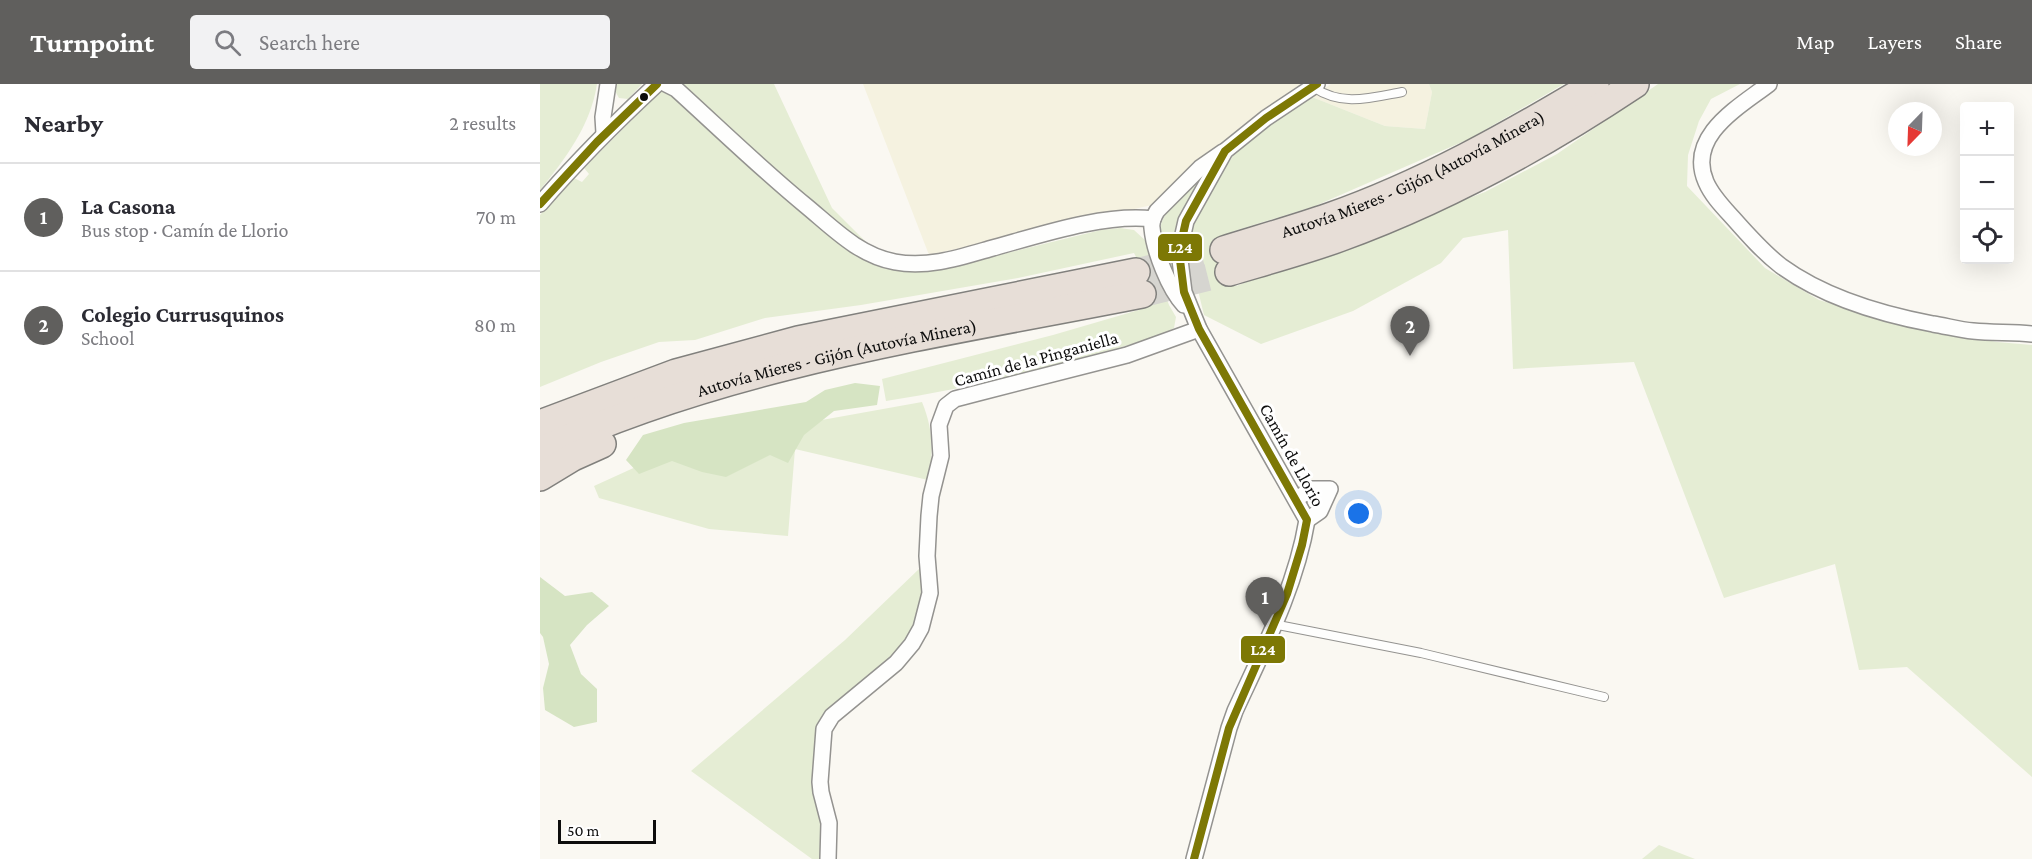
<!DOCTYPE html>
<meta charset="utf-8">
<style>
:root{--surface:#fff;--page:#f2f2f3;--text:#2b2b33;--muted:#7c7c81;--line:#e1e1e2;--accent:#605f5d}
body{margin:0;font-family:"Crimson Pro",serif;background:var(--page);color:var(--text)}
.controls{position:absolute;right:18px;top:18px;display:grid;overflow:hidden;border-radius:6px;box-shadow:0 6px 24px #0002}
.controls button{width:54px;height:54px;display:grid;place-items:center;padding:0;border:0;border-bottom:2px solid var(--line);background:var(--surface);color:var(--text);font:30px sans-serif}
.compass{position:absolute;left:1348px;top:18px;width:54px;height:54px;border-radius:50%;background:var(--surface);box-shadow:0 6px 24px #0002;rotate:203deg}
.scale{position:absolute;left:18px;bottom:15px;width:98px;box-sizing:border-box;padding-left:6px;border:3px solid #0d0d0d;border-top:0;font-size:16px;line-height:21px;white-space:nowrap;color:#0d0d0d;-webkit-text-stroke:4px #fff;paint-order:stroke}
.you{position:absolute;left:819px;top:430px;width:21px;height:21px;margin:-15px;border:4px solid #fff;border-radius:50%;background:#1a73e8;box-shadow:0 0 0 9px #1a73e833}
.badge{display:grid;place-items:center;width:39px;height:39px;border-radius:50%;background:var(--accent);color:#fff;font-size:20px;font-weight:700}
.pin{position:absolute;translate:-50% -50px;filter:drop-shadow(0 2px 3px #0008)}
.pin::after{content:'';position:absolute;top:32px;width:21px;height:18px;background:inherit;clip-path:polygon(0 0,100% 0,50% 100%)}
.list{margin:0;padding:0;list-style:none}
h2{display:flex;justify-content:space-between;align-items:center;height:78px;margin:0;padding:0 24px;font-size:26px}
h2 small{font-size:20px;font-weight:400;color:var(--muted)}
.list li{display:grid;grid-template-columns:39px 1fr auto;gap:18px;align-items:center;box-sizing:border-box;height:108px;padding:0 24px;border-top:2px solid var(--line)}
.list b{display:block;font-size:22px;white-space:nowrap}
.list p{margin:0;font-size:20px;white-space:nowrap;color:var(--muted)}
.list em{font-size:20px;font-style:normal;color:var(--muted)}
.icon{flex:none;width:33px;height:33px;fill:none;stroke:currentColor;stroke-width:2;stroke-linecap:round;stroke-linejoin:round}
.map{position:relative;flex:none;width:1492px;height:775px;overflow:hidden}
header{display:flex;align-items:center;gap:36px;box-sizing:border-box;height:84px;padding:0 30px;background:var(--accent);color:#fff}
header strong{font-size:28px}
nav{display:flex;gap:33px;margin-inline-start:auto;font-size:21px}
.search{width:420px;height:54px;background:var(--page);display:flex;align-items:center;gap:15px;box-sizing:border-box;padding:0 21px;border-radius:6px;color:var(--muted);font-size:22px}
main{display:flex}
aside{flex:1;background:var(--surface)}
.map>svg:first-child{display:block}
.farmland{fill:#f5f2e0}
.green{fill:#e5edd4}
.forest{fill:#d6e4c3}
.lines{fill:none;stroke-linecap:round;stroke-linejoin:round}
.highway-tunnel{stroke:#d6d5d0;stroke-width:27;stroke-dasharray:27 14;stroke-linecap:butt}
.lane-casing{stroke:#949390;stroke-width:10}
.street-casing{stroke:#949390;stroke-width:18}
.highway-casing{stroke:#81807d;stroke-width:30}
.lane{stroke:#fefefd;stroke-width:8}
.street{stroke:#fefefd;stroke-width:15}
.highway{stroke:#e7ded7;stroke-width:27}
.bus-1-casing{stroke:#fff;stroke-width:12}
.bus-1{stroke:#7d7805;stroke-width:8}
.bus-dot{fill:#0d0d0d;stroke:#fff;stroke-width:2}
.labels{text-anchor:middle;stroke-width:6;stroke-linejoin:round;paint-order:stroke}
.street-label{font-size:18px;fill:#0d0d0d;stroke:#fff}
.line-badge{stroke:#fff;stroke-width:2}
.badge-label{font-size:16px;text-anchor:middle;font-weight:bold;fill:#fff}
</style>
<header>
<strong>Turnpoint</strong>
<div class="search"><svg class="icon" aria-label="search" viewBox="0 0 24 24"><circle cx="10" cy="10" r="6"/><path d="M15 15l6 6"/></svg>Search here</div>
<nav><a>Map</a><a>Layers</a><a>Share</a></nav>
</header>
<main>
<aside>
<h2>Nearby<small>2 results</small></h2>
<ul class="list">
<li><span class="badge">1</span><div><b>La Casona</b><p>Bus stop · Camín de Llorio</p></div><em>70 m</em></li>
<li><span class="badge">2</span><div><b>Colegio Currusquinos</b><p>School</p></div><em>80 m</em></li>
</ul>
</aside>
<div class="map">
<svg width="1492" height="775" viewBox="0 0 1492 775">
<rect width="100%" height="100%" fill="#faf8f2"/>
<!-- farmland -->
<g class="farmland">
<polygon points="323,0 766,0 671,71 612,121 389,171"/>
<polygon points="791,0 889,0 892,8 885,45 845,42 772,13"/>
</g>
<!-- green -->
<g class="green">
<path d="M0,0H57C51,41 25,75 0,106Z"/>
<polygon points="75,0 102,0 88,15 79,14 74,5"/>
<polygon points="142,0 234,0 292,124 338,170 273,122"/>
<polygon points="889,0 1024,0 929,55 775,122 694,147 682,153 690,200 696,202 945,108 1017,70 1118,0 1200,0 1171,15 1159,37 1148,71 1147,102 1225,184 1279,216 1359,240 1457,258 1492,261 1492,693 1367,583 1319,586 1295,480 1184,514 1094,278 973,285 968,146 923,154 901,179 813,227 721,260 664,231 646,157 658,130 675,99 699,63 728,41 772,13 845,42 885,45 892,8"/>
<path d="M121,7L133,11L233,102L318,172L331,179L346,183L438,176L561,146L580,144L594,146L606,157L629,221L636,233L634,244L620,252C530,278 439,303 346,317L342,295L513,251L609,223C608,204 603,186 594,169L478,194L321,221L225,234L155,256L119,258L61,278L0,303V131L34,94L42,98L49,90L44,84Z"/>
<path d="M668,85C646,125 631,142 634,190C599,137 634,121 668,85Z"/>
<path d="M382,318C393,345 394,367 388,396L255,365L248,452L169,445L59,414L54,402L122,371L204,350Z"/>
<polygon points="379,485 383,506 380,523 370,548 356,571 298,617 279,636 276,689 286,739 283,775 272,775 151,687 305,556"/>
<polygon points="1119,761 1155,775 1102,775"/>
</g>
<!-- forest -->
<g class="forest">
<polygon points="315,299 340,302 337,321 294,327 264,351 248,379 230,371 186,393 162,388 132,377 99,390 86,376 103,351 144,339 266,318 285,306"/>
<polygon points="0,493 25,512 52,508 69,522 47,541 30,561 41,590 57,605 57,638 34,643 5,626 3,604 9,580 3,553 0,549"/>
</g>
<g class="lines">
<!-- highway-tunnel -->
<g class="highway-tunnel">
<polyline points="596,188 684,166"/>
<polyline points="602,210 689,188"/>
</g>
<!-- lane casing -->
<g class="lane-casing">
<g id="lane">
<path d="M773,3C802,23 830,14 862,8"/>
<polyline points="733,540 881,569 1064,613"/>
</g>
</g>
<!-- street casing -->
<g class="street-casing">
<g id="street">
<path d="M126,0L136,5C179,44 220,84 265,121C293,144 318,171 355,178C387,184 418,174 449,165C497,152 563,129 613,135"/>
<path d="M1229,0C1199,23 1146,52 1166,98C1172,112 1183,123 1193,134C1208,151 1223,168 1241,182C1285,214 1340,230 1393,240C1406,242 1420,246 1433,247C1453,249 1472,248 1492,250"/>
<polyline points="64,49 63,33 68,0"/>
<path d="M0,120C37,77 76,38 117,0"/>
<path d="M644,221C629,205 614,167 612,144C611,138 614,132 617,127L660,84L683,68"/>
<polyline points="756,415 772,405 790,405 780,427 767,436"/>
<polyline points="288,775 289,739 281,708 280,698 284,645 292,632 356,579 372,560 381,544 390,509 387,472 389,432 391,412 401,372 399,341 406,322 415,315 438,309 587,271 659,245"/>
<path d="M654,775L689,644L695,627C723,566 756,503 767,436L659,245L644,208L639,168L646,137L685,67L726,34L777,0"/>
</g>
</g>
<!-- highway casing -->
<g class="highway-casing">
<g id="highway">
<path id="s1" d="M684,166C719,155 754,145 789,133C883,100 970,51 1055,0"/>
<path d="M689,188C726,177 763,167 799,154C904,116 1002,62 1095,0"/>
<polyline points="0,340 136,289 258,256 596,188"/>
<path id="s2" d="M0,367C189,279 400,250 602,210"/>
<polyline points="0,393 33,373 62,360"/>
</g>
</g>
<!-- lane -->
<use href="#lane" class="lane"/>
<!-- street -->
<use href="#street" class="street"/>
<!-- highway -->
<use href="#highway" class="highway"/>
<!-- bus-1 casing -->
<g class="bus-1-casing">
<g id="bus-1">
<polyline points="0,120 57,58 117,0"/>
<polyline points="654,775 689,644 747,510 762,461 767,436 659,245 644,208 639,168 646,137 685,67 726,34 777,0"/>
</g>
</g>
<!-- bus-1 -->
<use href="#bus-1" class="bus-1"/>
</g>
<!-- markers -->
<circle class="bus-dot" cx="104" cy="13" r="5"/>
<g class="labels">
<!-- street labels -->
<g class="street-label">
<text dy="6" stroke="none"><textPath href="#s1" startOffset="204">Autovía Mieres - Gijón (Autovía Minera)</textPath></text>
<text dy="6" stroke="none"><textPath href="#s2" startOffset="312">Autovía Mieres - Gijón (Autovía Minera)</textPath></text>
<text transform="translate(496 275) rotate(-15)" y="6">Camín de la Pinganiella</text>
<text transform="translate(752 371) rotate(61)" y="6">Camín de Llorio</text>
</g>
</g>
<g class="line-badge">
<rect x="617" y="149" width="46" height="29" rx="6" fill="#7d7805"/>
<rect x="700" y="551" width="46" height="29" rx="6" fill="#7d7805"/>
</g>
<g class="badge-label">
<text x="640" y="169">L24</text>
<text x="723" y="571">L24</text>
</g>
</svg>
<div class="controls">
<button>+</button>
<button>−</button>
<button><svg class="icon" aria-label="locate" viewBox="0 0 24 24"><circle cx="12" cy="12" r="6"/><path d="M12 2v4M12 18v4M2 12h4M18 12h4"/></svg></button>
</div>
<svg class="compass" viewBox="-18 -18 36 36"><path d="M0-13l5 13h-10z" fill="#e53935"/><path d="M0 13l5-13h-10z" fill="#7c7c81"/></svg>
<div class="scale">50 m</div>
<div class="you"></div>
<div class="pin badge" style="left:725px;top:543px">1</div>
<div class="pin badge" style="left:870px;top:272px">2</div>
</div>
</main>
